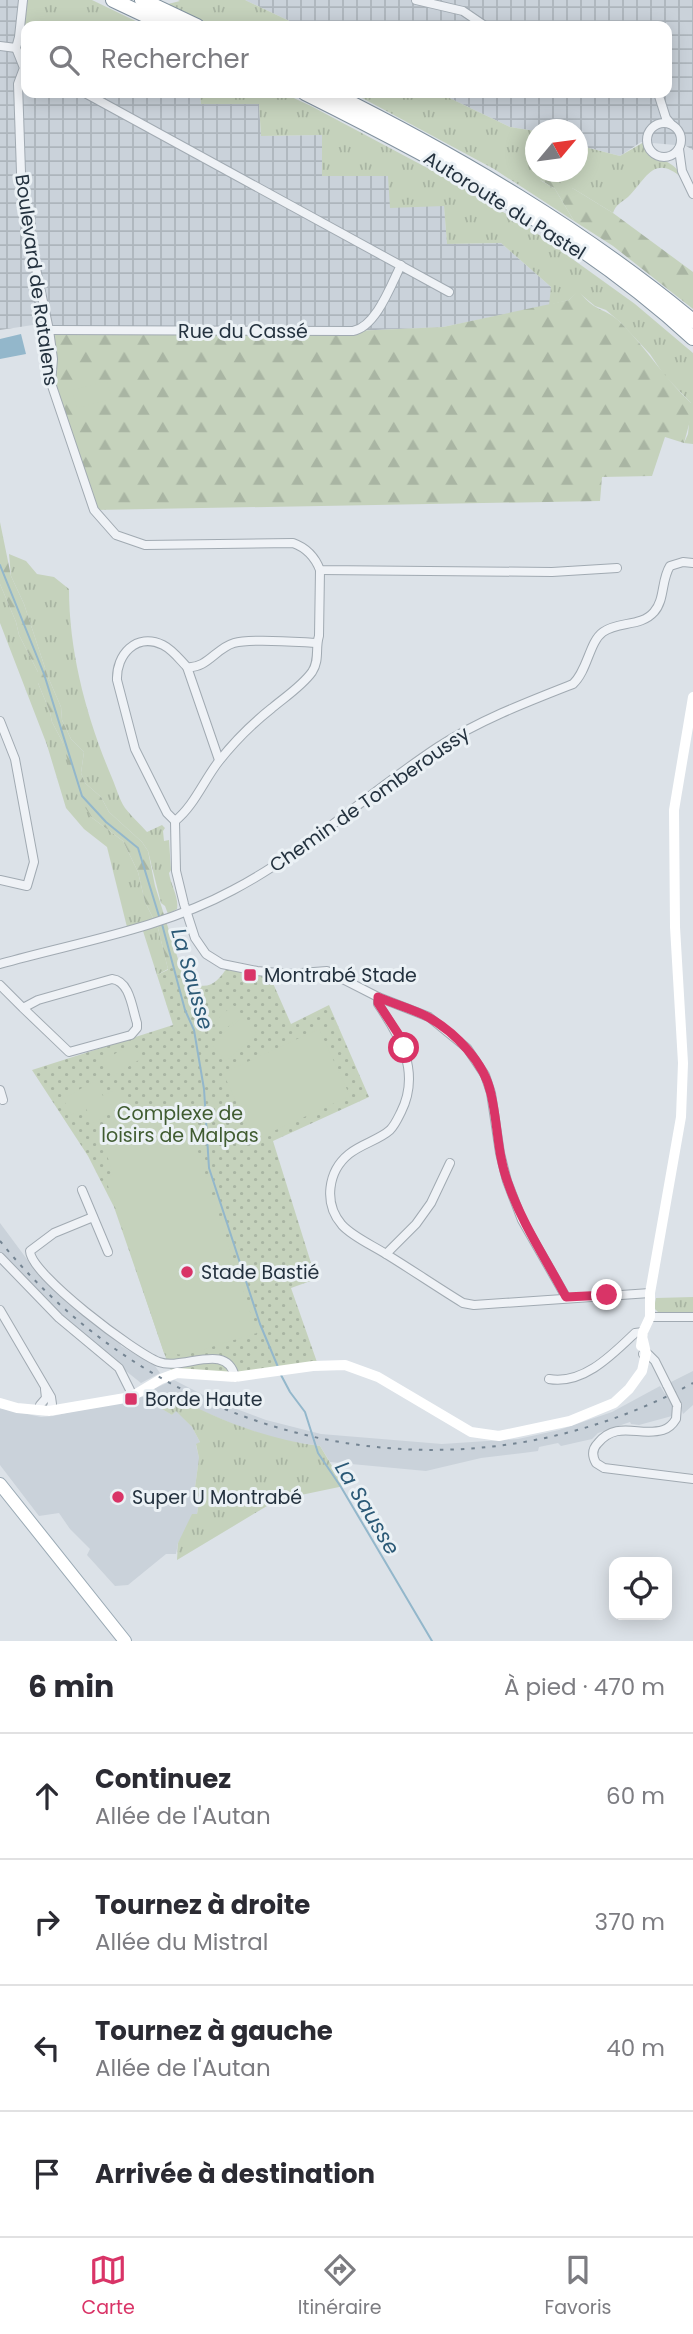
<!DOCTYPE html>
<html lang="fr">
<meta charset="utf-8">
<style>
:root{--surface:#fff;--page:#f2f2f3;--text:#2b2b33;--muted:#7c7c81;--line:#e1e1e2;--accent:#d93467}
body{margin:0;font-family:Poppins,sans-serif;background:var(--page);color:var(--text)}
.controls{position:absolute;right:21px;bottom:21px;display:grid;overflow:hidden;border-radius:14px;box-shadow:0 4px 18px #0003}
.controls button{width:63px;height:63px;display:grid;place-items:center;padding:0;border:0;border-bottom:2px solid var(--line);background:var(--surface);color:var(--text);font:35px sans-serif}
.compass{position:absolute;left:525px;top:119px;width:63px;height:63px;border-radius:50%;background:var(--surface);box-shadow:0 4px 18px #0003;rotate:61deg}
.stop{position:absolute;width:21px;height:21px;margin:-16px;border:5px solid #d93467;border-radius:50%;background:#fff}
.stop.end{background:#d93467;border-color:#fff;box-shadow:0 2px 7px #0008}
.list{margin:0;padding:0;list-style:none}
h2{display:flex;justify-content:space-between;align-items:center;height:91px;margin:0;padding:0 28px;font-size:30px}
h2 small{font-size:23px;font-weight:400;color:var(--muted)}
.list li{display:grid;grid-template-columns:46px 1fr auto;gap:21px;align-items:center;box-sizing:border-box;height:126px;padding:0 28px;border-top:2px solid var(--line)}
.list b{display:block;font-size:26px;white-space:nowrap}
.list p{margin:0;font-size:23px;white-space:nowrap;color:var(--muted)}
.list em{font-size:23px;font-style:normal;color:var(--muted)}
.icon{flex:none;width:38px;height:38px;fill:none;stroke:currentColor;stroke-width:2;stroke-linecap:round;stroke-linejoin:round}
.map{position:relative;flex:none;width:693px;height:1641px;overflow:hidden}
.search{position:absolute;background:var(--surface);box-shadow:0 4px 18px #0003;left:21px;right:21px;top:21px;height:77px;display:flex;align-items:center;gap:18px;box-sizing:border-box;padding:0 24px;border-radius:14px;color:var(--muted);font-size:26px}
.sheet{height:595px;background:var(--surface)}
nav{display:flex;justify-content:space-around;align-items:center;box-sizing:border-box;height:98px;border-top:2px solid var(--line);background:var(--surface);font-size:19px;color:var(--muted)}
nav a{display:grid;justify-items:center;gap:4px}
nav .on{color:var(--accent)}
.map>svg:first-child{display:block}
.built{fill:#cad2da}
.industrial{fill:url(#industrial-grid)}
.grass{fill:url(#grass-tufts)}
.forest{fill:url(#forest-firs)}
.park{fill:url(#park-dots)}
.pitch{fill:#c5d2bc}
.water{fill:#93b7cb}
.lines{fill:none;stroke-linecap:round;stroke-linejoin:round}
.stream{stroke:#93b7cb;stroke-width:2}
.street-casing{stroke:#a1aab2;stroke-width:10}
.primary-casing{stroke:#9aa9b4;stroke-width:14}
.highway-casing{stroke:#82929f;stroke-width:16}
.street{stroke:#eff2f6;stroke-width:8}
.secondary{stroke:#fff;stroke-width:10}
.primary{stroke:#fff;stroke-width:12}
.highway{stroke:#fff;stroke-width:14}
.rail{stroke:#748492;stroke-width:2;stroke-dasharray:3.5 7;stroke-linecap:butt}
.street-bridge-casing{stroke:#a1aab2;stroke-width:10;stroke-linecap:butt}
.street-bridge{stroke:#eff2f6;stroke-width:8}
.route{stroke:#d93467;stroke-width:9}
.poi-dot{fill:#d93467;stroke:#ebf1f5;stroke-width:2.5}
.labels{text-anchor:middle;stroke-width:6;stroke-linejoin:round;paint-order:stroke}
.street-label{font-size:19px;fill:#24323f;stroke:#ebf1f5}
.poi-label{font-size:19px;fill:#24323f;stroke:#ebf1f5;text-anchor:start}
.park-label{font-size:19px;fill:#405c31;stroke:#ebf1f5}
.water-label{font-size:21px;font-style:italic;fill:#2b5976;stroke:#ebf1f5}
</style>
<div class="map">
<svg width="693" height="1641" viewBox="0 0 693 1641">
<defs>
<pattern id="industrial-grid" width="8" height="8" patternUnits="userSpaceOnUse" patternTransform="scale(1.75)"><rect width="8" height="8" fill="#cad2da"/><path d="M0 4h8M4 0v8" fill="none" stroke="#adb5bc"/></pattern>
<pattern id="grass-tufts" width="24" height="20" patternUnits="userSpaceOnUse" patternTransform="scale(1.75)"><rect width="24" height="20" fill="#c5d2bc"/><path d="M3 7l-1-3M5 7V3M7 7l1-3M15 17l-1-3M17 17v-4M19 17l1-3" fill="none" stroke="#a9b5a3"/></pattern>
<pattern id="forest-firs" width="22" height="20" patternUnits="userSpaceOnUse" patternTransform="scale(1.75)"><rect width="22" height="20" fill="#c5d2bc"/><path d="M5 1l3.5 6h-7zM16 11l3.5 6h-7z" fill="#a9b5a3"/></pattern>
<pattern id="park-dots" width="8" height="8" patternUnits="userSpaceOnUse" patternTransform="scale(1.75)"><rect width="8" height="8" fill="#c5d2bc"/><path d="M2 2h.1M6 6h.1" fill="none" stroke="#a9b5a3" stroke-width="1.8" stroke-linecap="round"/></pattern>
</defs>
<rect width="100%" height="100%" fill="#dce2e8"/>
<!-- built -->
<g class="built">
<polygon points="0,1223 29,1262 59,1295 119,1341 121,1346 155,1366 160,1373 141,1383 77,1332 0,1253"/>
<polygon points="693,1371 693,1405 683,1414 679,1401 672,1405 672,1416 639,1425 631,1424 630,1422 598,1433 592,1439 561,1446 558,1443 539,1447 538,1451 523,1453 481,1458 426,1471 330,1462 320,1446 281,1440 240,1427 200,1410 168,1393 165,1397 153,1389 174,1380 215,1401 266,1420 321,1434 442,1444 518,1439 559,1430 612,1412 660,1386 665,1394 674,1390 671,1382"/>
<polygon points="138,1397 143,1397 172,1415 176,1410 192,1427 200,1442 196,1445 199,1458 194,1495 200,1496 197,1514 178,1543 176,1554 166,1554 128,1585 115,1586 87,1555 90,1549 70,1529 59,1513 39,1516 0,1465 0,1408 41,1417 53,1416"/>
</g>
<!-- industrial -->
<g class="industrial">
<polygon points="0,0 23,0 22,33 26,33 26,93 200,93 201,104 259,104 261,136 322,135 388,176 444,205 447,244 501,243 551,287 550,305 443,327 353,331 49,330 46,323 0,330"/>
<polygon points="245,0 693,0 693,150 686,146 641,142 620,156 585,147 582,158 578,156 578,130 535,131 510,127 439,93 667,93 667,26 300,26"/>
</g>
<!-- grass -->
<g class="grass">
<polygon points="23,0 92,0 146,26 26,26 26,33 21,33"/>
<polygon points="178,0 245,0 300,26 214,26 168,4 180,1"/>
<polygon points="200,93 283,93 311,106 448,179 528,227 635,304 693,353 693,444 684,443 688,434 691,403 664,375 650,354 620,322 606,310 595,306 578,292 569,300 549,305 551,287 501,243 447,244 444,206 390,208 388,176 322,176 322,135 261,136 259,104 201,104"/>
<path d="M353,93H439L510,127L535,131L536,172H578V156L582,157L585,147L620,156L644,142C651,164 673,155 682,178C654,153 646,179 628,197C621,203 616,204 613,213L574,189L540,180L555,189L574,221L494,169Z"/>
<path d="M9,554L26,561L37,574L54,577L69,589C69,653 87,719 112,778C116,787 119,799 125,808C131,816 140,824 147,832L162,825L165,828L163,831L164,841L169,840L171,870L169,873C171,886 179,897 177,909L168,914L165,906L161,903L148,851L142,842L109,812L101,797L85,783L81,773L84,752L71,739L62,720L61,707L48,677L24,604L11,576Z"/>
<polygon points="0,584 16,622 19,635 38,672 38,683 50,712 52,722 62,741 91,817 123,841 138,872 145,902 158,928 168,969 157,975 143,931 129,935 107,847 84,829 66,808 47,745 0,623"/>
<polygon points="693,1297 693,1314 661,1315 654,1308 656,1298"/>
<path d="M153,1391L165,1397L168,1393C216,1419 265,1439 320,1446L344,1486L277,1500L177,1560L178,1543L192,1514H197L200,1497L194,1495L199,1458L196,1444L200,1442L192,1427L176,1411L172,1415L162,1409Z"/>
</g>
<!-- forest -->
<g class="forest">
<polygon points="535,172 574,189 613,213 693,272 693,309 613,246 574,221 555,189 533,175"/>
<path d="M578,291C583,296 588,302 594,306C606,313 611,313 622,324C647,349 665,379 691,403V417L684,443L665,437L652,476L602,477L600,501L94,510L51,383L49,330L353,331L443,327L569,300Z"/>
<polygon points="0,522 11,576 24,604 48,677 61,707 62,720 71,739 84,752 81,773 85,783 101,797 109,812 142,842 148,851 155,886 183,975 174,994 158,928 145,902 138,872 123,841 91,817 78,796 62,741 52,722 50,712 38,683 38,672 19,635 16,622 0,584"/>
</g>
<!-- park -->
<path class="park" d="M180,964L183,975C203,994 216,986 228,966L268,972L291,1024L329,1005L369,1097L273,1141L316,1279L291,1288L318,1365L276,1372L174,1374L169,1367L114,1207L88,1156L32,1070L173,1025L157,975Z"/>
<!-- pitch -->
<g class="pitch">
<polygon points="107,381 112,399 77,408 72,390"/>
<polygon points="233,1005 242,1015 223,1031 214,1022"/>
<polygon points="243,1017 257,1034 226,1061 211,1044"/>
<polygon points="319,1029 350,1096 254,1140 223,1073"/>
<polygon points="133,1043 142,1058 112,1077 103,1061"/>
<polygon points="94,1081 103,1096 116,1089 125,1104 94,1123 85,1107 72,1115 63,1099"/>
<polygon points="181,1100 257,1333 185,1355 164,1353 105,1177 113,1174 98,1127"/>
</g>
<!-- water -->
<polygon class="water" points="21,334 26,354 0,359 0,339"/>
<g class="lines">
<!-- stream -->
<g class="stream">
<polyline points="0,565 44,674 82,796 106,822 138,848 159,916"/>
<polyline points="162,924 185,1010 194,1030 204,1089 209,1168 260,1324 278,1367"/>
<polyline points="281,1375 290,1392 305,1412 318,1453 341,1487 432,1641"/>
</g>
<!-- street casing -->
<g class="street-casing">
<g id="street">
<path d="M23,0L19,37L16,48L24,68L18,84L22,202L49,330L53,359L51,383L94,510L116,535L145,545L293,543C307,548 315,557 320,570L552,572L617,568"/>
<polyline points="416,0 463,11 485,26"/>
<polyline points="0,46 16,48"/>
<polyline points="85,93 449,292"/>
<polyline points="658,93 666,118 671,124"/>
<circle cx="664" cy="140" r="17"/>
<polyline points="679,149 682,171 693,194"/>
<path d="M49,330L353,331C376,327 391,285 401,265"/>
<polyline points="187,667 219,760"/>
<polyline points="0,721 15,759 34,862 27,886 0,880"/>
<polyline points="175,821 176,871 184,904 195,938 206,954 222,964 257,971 288,974 327,971 378,997 429,1017 467,1048 485,1075 491,1093 500,1153 507,1181 522,1220 566,1297"/>
<path d="M175,821L167,813L135,749L117,680C116,655 136,632 163,645C173,650 180,660 187,667C207,669 216,648 234,643C252,638 297,642 316,643"/>
<path d="M175,821C194,806 204,780 219,761C234,742 253,723 272,708C285,697 302,686 312,672C320,660 315,648 319,636L320,570"/>
<path d="M0,964C78,942 161,929 233,890C307,851 368,793 438,747C480,720 527,702 573,684C588,670 589,642 603,632C618,621 641,627 654,612C665,600 661,580 670,566L683,562L693,563"/>
<path d="M0,985L23,1008L38,1000L112,979C130,981 132,1008 137,1023V1028L131,1035L69,1052L23,1008"/>
<path d="M378,997V1004C400,1036 421,1072 401,1112C398,1118 395,1125 390,1130C379,1140 361,1144 349,1154C328,1171 323,1203 342,1225C353,1237 372,1245 386,1254C412,1270 437,1287 463,1303L474,1305L650,1293"/>
<polyline points="0,1090 3,1100"/>
<polyline points="82,1190 108,1252"/>
<path d="M93,1217L54,1233L30,1251C30,1274 135,1353 159,1362C183,1371 227,1341 235,1377"/>
<polyline points="386,1254 416,1224 431,1203 450,1163"/>
<polyline points="0,1257 59,1318 119,1368 130,1390"/>
<polyline points="0,1310 51,1397 52,1404 49,1411"/>
<polyline points="650,1317 693,1317"/>
<polyline points="643,1354 648,1354 655,1361 667,1385"/>
<path d="M549,1379C583,1385 612,1355 635,1333L643,1332"/>
<polyline points="40,1405 46,1398 45,1389"/>
<path d="M677,1405L676,1419C673,1424 670,1428 663,1430C640,1437 617,1420 598,1443C592,1449 592,1456 596,1463L604,1468L693,1479"/>
</g>
</g>
<!-- primary casing -->
<g class="primary-casing">
<polyline id="primary" points="0,1484 125,1641"/>
</g>
<!-- highway casing -->
<g class="highway-casing">
<g id="highway">
<polyline points="113,0 168,26"/>
<polyline points="142,0 197,26"/>
<path d="M305,93C441,161 580,234 693,338"/>
<path d="M331,93C459,157 582,229 693,321"/>
</g>
</g>
<!-- street -->
<use href="#street" class="street"/>
<!-- secondary -->
<g class="secondary">
<polyline points="641,1346 643,1332 650,1317 650,1293 681,1117 683,1063 675,927 674,810 693,697"/>
<polyline points="0,1403 17,1408 49,1411 131,1397 161,1379 177,1373 235,1377 313,1366 345,1365 378,1377 471,1432 499,1436 570,1421 614,1403 629,1389 642,1371 646,1353 643,1340"/>
</g>
<!-- primary -->
<use href="#primary" class="primary"/>
<!-- highway -->
<use href="#highway" class="highway"/>
<!-- rail -->
<path class="rail" d="M0,1241C168,1449 456,1512 693,1383"/>
<!-- street-bridge casing -->
<g class="street-bridge-casing">
<polyline id="street-bridge" points="667,1385 677,1405"/>
</g>
<!-- street-bridge -->
<use href="#street-bridge" class="street-bridge"/>
</g>
<g class="lines">
<!-- route -->
<path class="route" d="M404,1048L399,1035L378,1003V997C394,1004 413,1009 428,1017C455,1032 485,1063 491,1094C498,1123 497,1154 508,1183C522,1224 546,1259 566,1297L607,1295"/>
</g>
<!-- markers -->
<g class="poi-dot">
<rect x="243" y="968" width="14" height="14" rx="3.5"/>
<circle cx="187" cy="1272" r="7"/>
<rect x="124" y="1392" width="14" height="14" rx="3.5"/>
<circle cx="118" cy="1497" r="7"/>
</g>
<g class="labels">
<!-- street labels -->
<g class="street-label">
<text transform="translate(505 205) rotate(32)" y="7">Autoroute du Pastel</text>
<text transform="translate(37 280) rotate(82)" y="7">Boulevard de Ratalens</text>
<text x="243" y="338">Rue du Cassé</text>
<text transform="translate(369 799) rotate(-35)" y="7">Chemin de Tomberoussy</text>
</g>
<!-- poi labels -->
<g class="poi-label">
<text x="264" y="982">Montrabé Stade</text>
<text x="201" y="1279">Stade Bastié</text>
<text x="145" y="1406">Borde Haute</text>
<text x="132" y="1504">Super U Montrabé</text>
</g>
<!-- park labels -->
<g class="park-label">
<text x="180" y="1120">Complexe de<tspan x="180" dy="22">loisirs de Malpas</tspan></text>
</g>
<!-- water labels -->
<g class="water-label">
<text transform="translate(192 979) rotate(74)" y="7">La Sausse</text>
<text transform="translate(367 1508) rotate(59)" y="7">La Sausse</text>
</g>
</g>
</svg>
<div class="controls">
<button><svg class="icon" aria-label="locate" viewBox="0 0 24 24"><circle cx="12" cy="12" r="6"/><path d="M12 2v4M12 18v4M2 12h4M18 12h4"/></svg></button>
</div>
<svg class="compass" viewBox="-18 -18 36 36"><path d="M0-13l5 13h-10z" fill="#e53935"/><path d="M0 13l5-13h-10z" fill="#7c7c81"/></svg>
<div class="stop" style="left:404px;top:1048px"></div>
<div class="stop end" style="left:607px;top:1295px"></div>
<div class="search"><svg class="icon" aria-label="search" viewBox="0 0 24 24"><circle cx="10" cy="10" r="6"/><path d="M15 15l6 6"/></svg>Rechercher</div>
</div>
<section class="sheet">
<h2>6 min<small>À pied · 470 m</small></h2>
<ul class="list">
<li><svg class="icon" aria-label="ahead" viewBox="0 0 24 24"><path d="M12 20V5M6 11l6-6 6 6"/></svg><div><b>Continuez</b><p>Allée de l'Autan</p></div><em>60 m</em></li>
<li><svg class="icon" aria-label="right" viewBox="0 0 24 24"><path d="M7 20v-9h11M14 6l5 5-5 5"/></svg><div><b>Tournez à droite</b><p>Allée du Mistral</p></div><em>370 m</em></li>
<li><svg class="icon" aria-label="left" viewBox="0 0 24 24"><path d="M17 20v-9H6M10 6l-5 5 5 5"/></svg><div><b>Tournez à gauche</b><p>Allée de l'Autan</p></div><em>40 m</em></li>
<li><svg class="icon" aria-label="arrive" viewBox="0 0 24 24"><path d="M6 21V4h12l-3 4 3 4H6"/></svg><div><b>Arrivée à destination</b></div></li>
</ul>
</section>
<nav>
<a class="on"><svg class="icon" aria-label="map" viewBox="0 0 24 24"><path d="M3 6l6-2 6 2 6-2v14l-6 2-6-2-6 2zM9 4v14M15 6v14"/></svg>Carte</a>
<a><svg class="icon" aria-label="directions" viewBox="0 0 24 24"><path d="M12 3l9 9-9 9-9-9zM9 14v-3h6M13 9l2 2-2 2"/></svg>Itinéraire</a>
<a><svg class="icon" aria-label="saved" viewBox="0 0 24 24"><path d="M7 4h10v16l-5-4-5 4z"/></svg>Favoris</a>
</nav>
